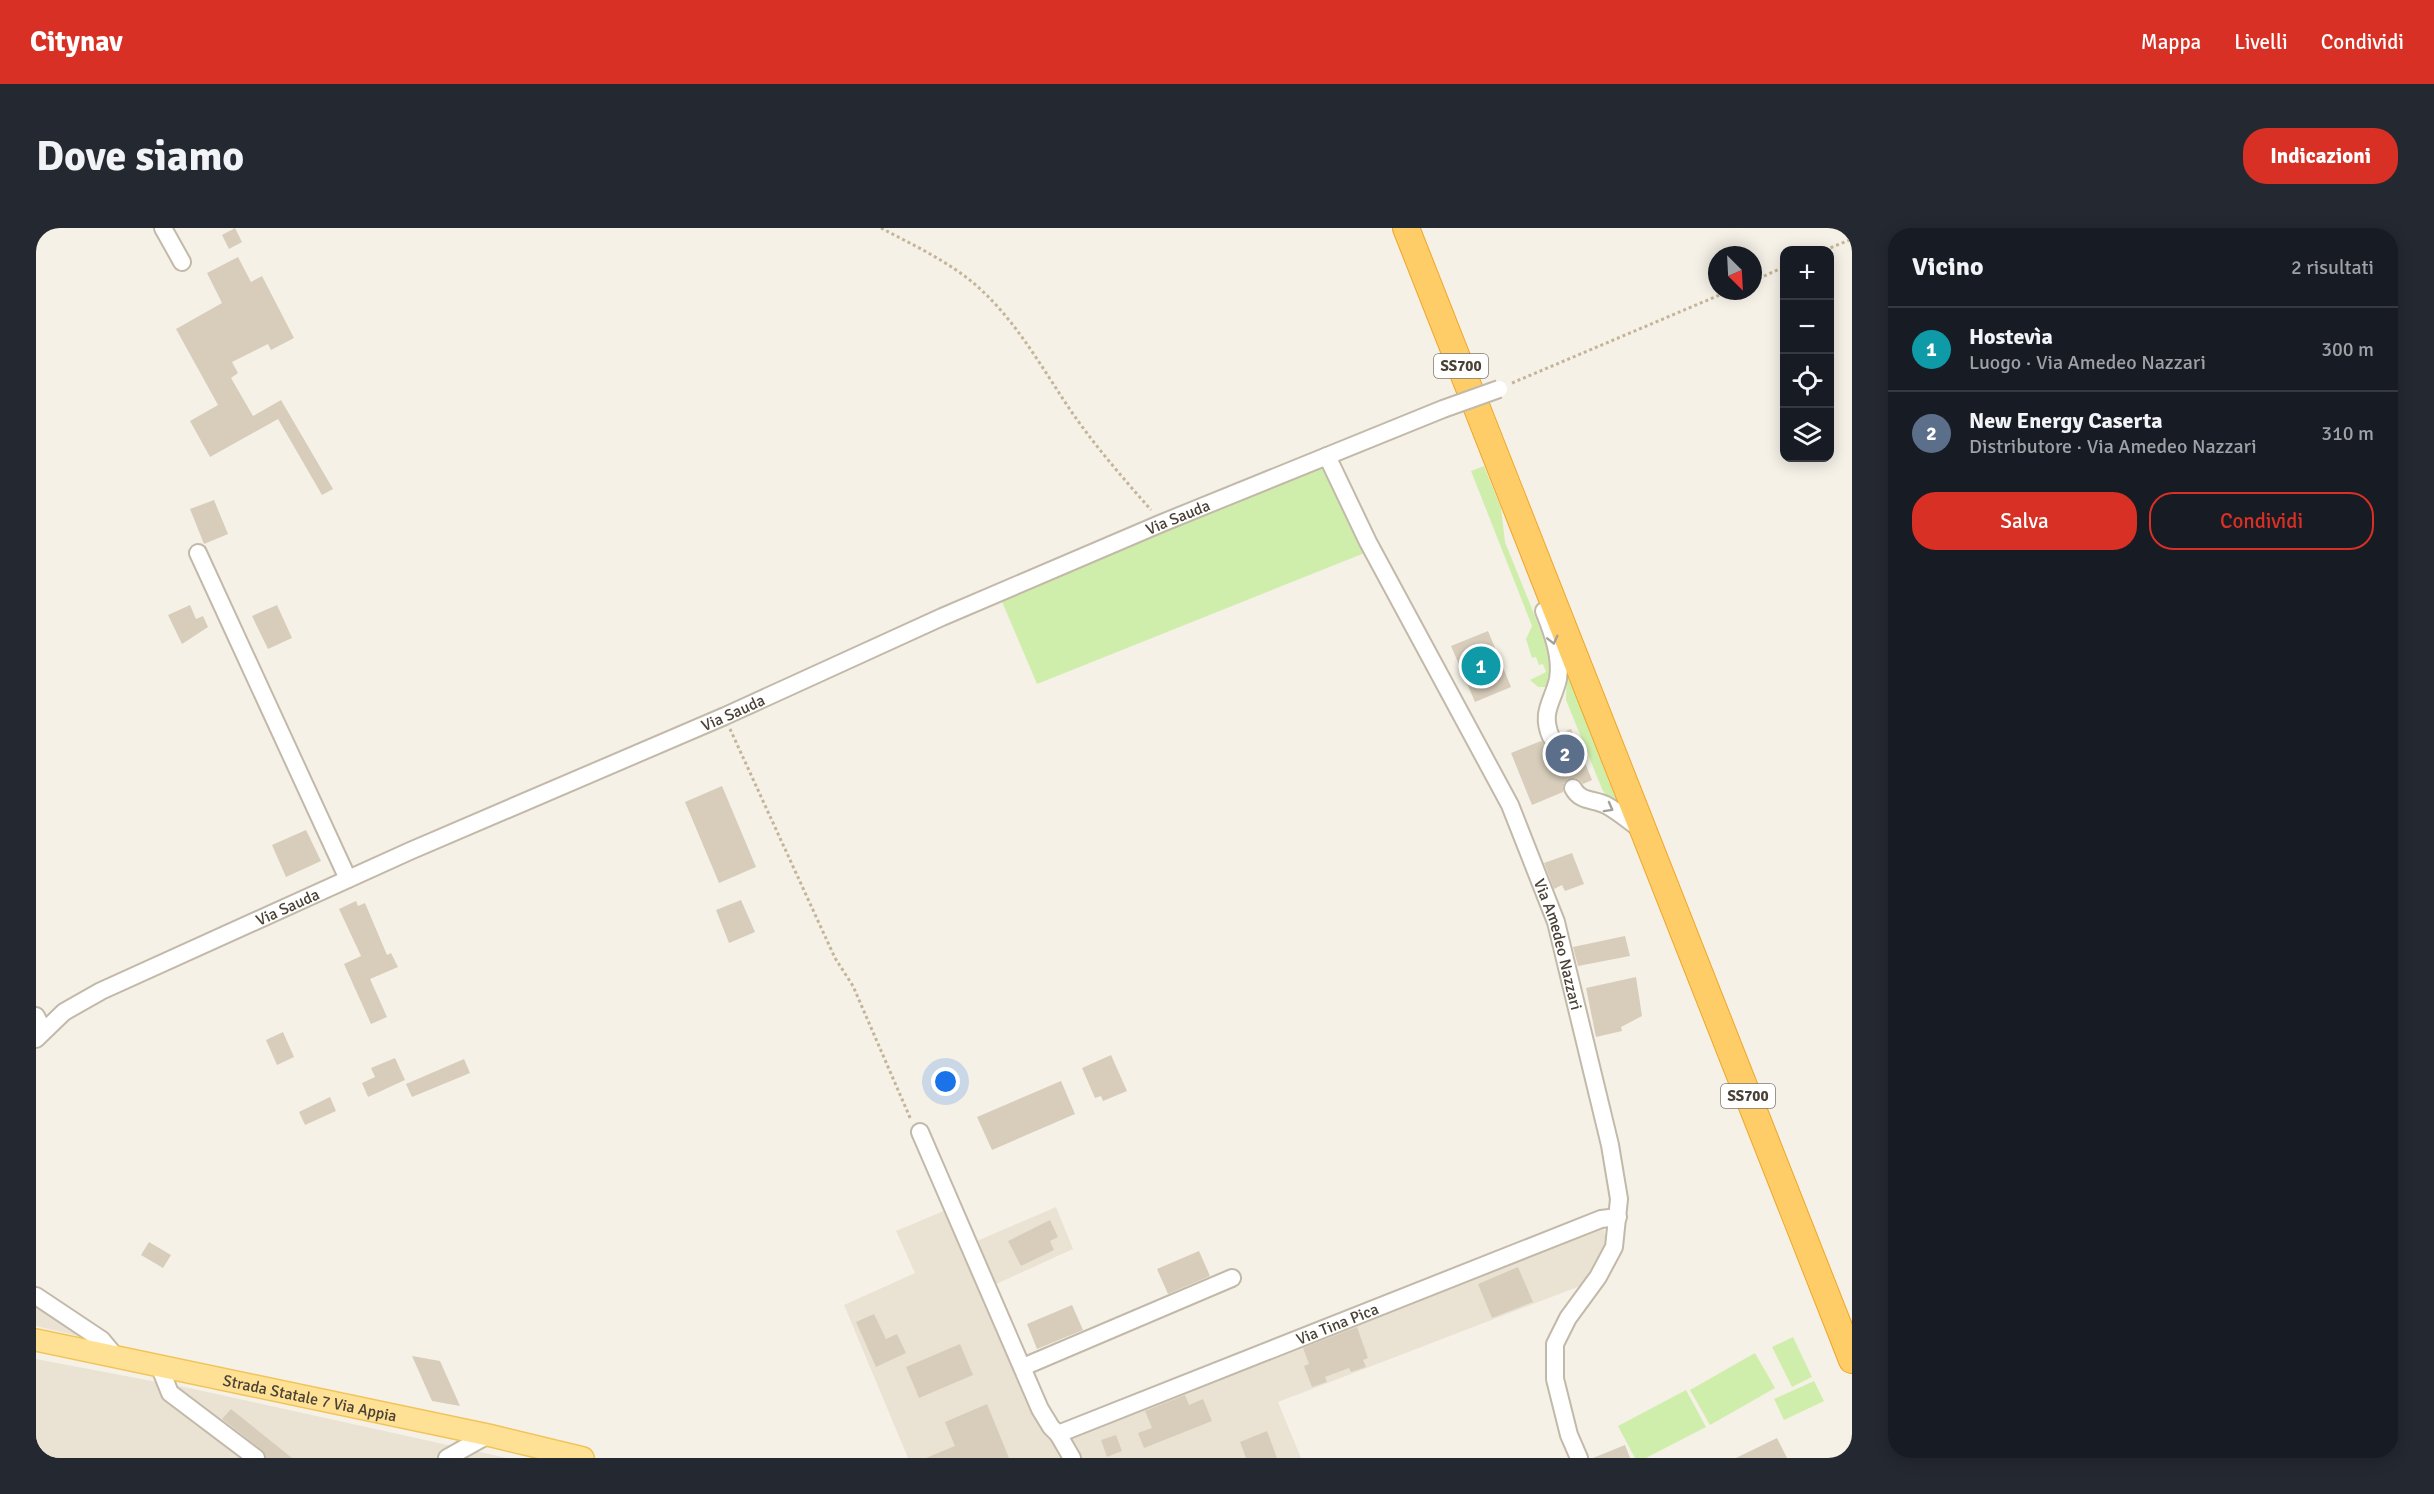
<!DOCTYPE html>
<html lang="it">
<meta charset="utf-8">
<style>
:root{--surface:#171b24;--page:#242831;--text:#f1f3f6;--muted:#9ea1a6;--line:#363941;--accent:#d93025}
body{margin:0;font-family:Signika,sans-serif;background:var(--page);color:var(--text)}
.controls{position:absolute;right:18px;top:18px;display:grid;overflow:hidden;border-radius:12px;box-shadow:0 3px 15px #0003}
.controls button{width:54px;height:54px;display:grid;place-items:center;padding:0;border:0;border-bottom:2px solid var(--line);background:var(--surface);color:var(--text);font:30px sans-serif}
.compass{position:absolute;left:1672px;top:18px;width:54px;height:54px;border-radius:50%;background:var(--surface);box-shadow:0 3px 15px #0003;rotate:156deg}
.you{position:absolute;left:910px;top:854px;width:21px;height:21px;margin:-15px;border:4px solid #fff;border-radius:50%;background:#1a73e8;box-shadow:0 0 0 9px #1a73e833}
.badge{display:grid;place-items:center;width:39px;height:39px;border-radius:50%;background:var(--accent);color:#fff;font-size:20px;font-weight:700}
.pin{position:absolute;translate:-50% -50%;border:3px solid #fff;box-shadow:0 2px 6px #0006}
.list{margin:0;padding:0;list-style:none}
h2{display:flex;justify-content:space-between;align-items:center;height:78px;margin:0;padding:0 24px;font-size:26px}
h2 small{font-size:20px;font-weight:400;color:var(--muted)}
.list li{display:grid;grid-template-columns:39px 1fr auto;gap:18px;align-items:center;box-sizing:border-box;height:84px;padding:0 24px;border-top:2px solid var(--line)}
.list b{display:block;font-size:22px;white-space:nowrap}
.list p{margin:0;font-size:20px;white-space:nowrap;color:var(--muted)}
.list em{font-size:20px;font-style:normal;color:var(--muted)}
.actions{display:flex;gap:12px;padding:18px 24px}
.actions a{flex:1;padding:14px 0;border:2px solid var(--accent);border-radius:24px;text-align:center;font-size:21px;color:var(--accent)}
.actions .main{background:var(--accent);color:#fff}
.icon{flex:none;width:33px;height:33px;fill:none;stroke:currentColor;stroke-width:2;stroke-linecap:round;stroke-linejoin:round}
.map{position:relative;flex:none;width:1816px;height:1230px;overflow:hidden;border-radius:24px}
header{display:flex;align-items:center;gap:36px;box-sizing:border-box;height:84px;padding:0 30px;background:var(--accent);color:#fff}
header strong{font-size:28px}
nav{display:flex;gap:33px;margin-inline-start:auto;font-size:21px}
.intro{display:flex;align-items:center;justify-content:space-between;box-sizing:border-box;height:144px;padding:0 36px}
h1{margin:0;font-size:42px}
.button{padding:15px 27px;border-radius:24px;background:var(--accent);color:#fff;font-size:21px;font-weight:700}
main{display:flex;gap:36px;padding:0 36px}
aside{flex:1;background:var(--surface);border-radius:24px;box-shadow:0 3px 15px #0003}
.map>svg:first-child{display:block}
.residential{fill:#eae3d4}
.green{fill:#d0eeab}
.building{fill:#d8cdbb}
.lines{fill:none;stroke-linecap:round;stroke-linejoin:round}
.minor-tunnel{stroke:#d3cec3;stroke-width:16;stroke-dasharray:16 8;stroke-linecap:butt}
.minor-casing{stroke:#c2b9a8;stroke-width:20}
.major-casing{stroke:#f1c459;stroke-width:24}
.highway-casing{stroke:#efa627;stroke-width:28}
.path{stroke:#c5b598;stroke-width:3;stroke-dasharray:3 3;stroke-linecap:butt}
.minor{stroke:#fff;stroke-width:16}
.major{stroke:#ffe196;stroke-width:21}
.highway{stroke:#ffcd68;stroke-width:26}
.minor-bridge-casing{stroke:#c2b9a8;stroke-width:20;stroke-linecap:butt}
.minor-bridge{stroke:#fff;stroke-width:16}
.oneway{stroke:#a4a09a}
.labels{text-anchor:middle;stroke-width:5;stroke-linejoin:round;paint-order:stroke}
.shield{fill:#fff;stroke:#807a72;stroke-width:1.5}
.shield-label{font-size:15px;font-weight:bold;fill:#494135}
.street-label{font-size:16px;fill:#494135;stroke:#fff}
</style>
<header>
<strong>Citynav</strong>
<nav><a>Mappa</a><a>Livelli</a><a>Condividi</a></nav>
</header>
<div class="intro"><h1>Dove siamo</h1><a class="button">Indicazioni</a></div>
<main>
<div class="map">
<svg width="1816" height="1230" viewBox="0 0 1816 1230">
<rect width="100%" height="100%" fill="#f5f1e7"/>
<!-- residential -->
<g class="residential">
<polygon points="1020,979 1037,1021 956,1058 993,1144 1024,1200 1565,988 1570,1012 1561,1038 1544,1058 1242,1174 1265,1230 872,1230 808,1077 879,1045 860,1003 910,982 927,1019"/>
<polygon points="0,1062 73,1107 54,1111 0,1098"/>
<polygon points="0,1131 158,1161 471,1230 0,1230"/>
</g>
<!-- green -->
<g class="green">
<polygon points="1282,238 1289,241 1331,324 1001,456 964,369"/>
<polygon points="1448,238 1465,280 1469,314 1513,423 1516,441 1515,454 1510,459 1502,459 1494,452 1510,444 1507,436 1503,437 1500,429 1496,430 1490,411 1496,398 1435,243"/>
<polygon points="1531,449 1533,450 1581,574 1570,567 1566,561 1530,472"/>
<polygon points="1757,1109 1776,1149 1756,1159 1736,1119"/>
<polygon points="1719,1125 1739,1160 1674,1197 1654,1162"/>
<polygon points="1778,1153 1788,1173 1748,1192 1738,1171"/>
<polygon points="1650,1162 1670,1199 1610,1230 1599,1230 1582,1198"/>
</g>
<!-- building -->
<g class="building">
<polygon points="199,0 206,14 193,21 186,7"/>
<polygon points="202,29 215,54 226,48 258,110 235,122 232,116 196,134 202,145 195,150 217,188 245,172 297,261 286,267 242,191 174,229 154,193 182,177 140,101 186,75 171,45"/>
<polygon points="178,272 192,306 168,316 154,281"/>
<polygon points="154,377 160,391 167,388 172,399 146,416 132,387"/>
<polygon points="241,377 256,410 232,421 216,388"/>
<polygon points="1452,403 1475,459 1439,474 1415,418"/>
<polygon points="1535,501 1556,552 1547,556 1541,550 1532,551 1527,556 1527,564 1496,577 1475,525 1505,513 1512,519 1519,519 1525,512 1525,505"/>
<polygon points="686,558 720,639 683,655 649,574"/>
<polygon points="270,602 285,633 250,649 236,617"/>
<polygon points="1536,625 1548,656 1529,663 1526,657 1518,661 1508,635"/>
<polygon points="705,672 719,704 693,715 680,682"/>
<polygon points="320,673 322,678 329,675 351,727 355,725 362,739 334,751 351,789 335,796 308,736 325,728 303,681"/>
<polygon points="1589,708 1594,728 1542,738 1537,719"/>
<polygon points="1600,749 1606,788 1585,799 1586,803 1560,809 1550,760"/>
<polygon points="247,804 258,829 241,837 230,812"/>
<polygon points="1075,827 1091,863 1067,873 1065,868 1059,870 1046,840"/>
<polygon points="359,830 369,852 332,869 326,855 339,849 335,840"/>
<polygon points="428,831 434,845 376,869 370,856"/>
<polygon points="1025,853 1039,886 956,922 941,889"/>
<polygon points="294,869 300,883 269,897 263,884"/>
<polygon points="1014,992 1022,1009 1014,1013 1018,1022 985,1038 972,1013"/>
<polygon points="113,1014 135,1027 127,1040 105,1027"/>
<polygon points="1163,1023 1174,1048 1132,1066 1121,1041"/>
<polygon points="1482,1039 1497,1074 1456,1090 1442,1056"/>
<polygon points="1036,1077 1047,1102 1001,1121 991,1096"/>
<polygon points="838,1086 850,1111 861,1106 870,1125 840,1139 820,1094"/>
<polygon points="1321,1099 1332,1130 1327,1132 1330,1139 1315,1144 1313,1140 1289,1149 1291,1154 1276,1159 1268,1138 1273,1136 1267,1120"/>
<polygon points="924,1116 937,1147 883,1170 870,1139"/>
<polygon points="376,1128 404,1133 424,1178 396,1173"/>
<polygon points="1149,1167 1153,1177 1167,1171 1176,1193 1108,1220 1102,1205 1116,1200 1109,1183"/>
<polygon points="951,1176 973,1230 890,1230 919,1218 909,1194"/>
<polygon points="195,1181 256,1230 230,1230 226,1222 186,1191"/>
<polygon points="1231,1203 1241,1230 1210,1230 1204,1214"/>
<polygon points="1080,1207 1086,1223 1071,1229 1065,1212"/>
<polygon points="1741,1210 1751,1230 1700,1230"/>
<polygon points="1589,1217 1594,1230 1557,1230"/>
</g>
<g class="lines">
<!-- minor-tunnel -->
<polyline class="minor-tunnel" points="1515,509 1537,560"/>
<!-- minor casing -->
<g class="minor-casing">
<g id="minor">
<polyline points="127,0 146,34"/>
<path id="s1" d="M1291,228L1332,314L1474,577L1520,694L1574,917L1583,971L1578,1019L1562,1049L1532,1090L1519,1116V1151L1533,1207L1543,1230"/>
<polyline points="162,325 312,651"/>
<path d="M1508,383C1516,403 1526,429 1522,451C1517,474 1504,484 1515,509"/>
<path d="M1537,560C1544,574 1558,571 1570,577C1583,584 1594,594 1606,602"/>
<polyline points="0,788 7,802"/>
<path id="s2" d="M0,811L28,784L65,763L374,623L689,488L906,389L1126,295L1407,181"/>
<polyline points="884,904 1004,1181 1015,1199 1022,1206"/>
<polyline points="0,1068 66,1112 80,1129"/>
<polyline points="987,1139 1196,1050"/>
<polyline points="124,1140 134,1165 220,1230"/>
<polyline points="411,1230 452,1207"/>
<path id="s3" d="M1036,1230L1022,1206L1565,991L1582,989"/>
</g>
</g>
<!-- major casing -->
<g class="major-casing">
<g id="major">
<path id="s4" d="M0,1112L452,1207L547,1230"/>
</g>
</g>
<!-- highway casing -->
<g class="highway-casing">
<polyline id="highway" points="1370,0 1816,1132"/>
</g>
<!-- path -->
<g class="path">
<path d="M845,0C877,17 914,34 942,59C981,94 1006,140 1035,183C1059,218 1087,250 1115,282"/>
<polyline points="1789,22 1816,11"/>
<polyline points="1717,53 1748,39"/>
<polyline points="1476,155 1693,63"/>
<polyline points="694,501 799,730 817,758 875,892"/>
</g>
<!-- minor -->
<use href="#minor" class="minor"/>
<!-- major -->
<use href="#major" class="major"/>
<!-- highway -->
<use href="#highway" class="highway"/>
<!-- minor-bridge casing -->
<g class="minor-bridge-casing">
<polyline id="minor-bridge" points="1407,181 1463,161"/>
</g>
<!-- minor-bridge -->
<use href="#minor-bridge" class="minor-bridge"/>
</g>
<!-- one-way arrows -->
<defs><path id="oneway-chevron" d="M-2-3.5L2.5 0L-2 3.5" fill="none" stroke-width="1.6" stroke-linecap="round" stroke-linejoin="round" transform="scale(1.5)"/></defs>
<g class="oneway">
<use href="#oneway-chevron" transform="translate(1517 412) rotate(76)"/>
<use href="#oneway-chevron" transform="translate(1573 580) rotate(29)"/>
</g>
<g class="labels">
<!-- shield labels -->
<g class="shield">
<rect x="1398" y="126" width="54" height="24" rx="4.5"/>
<rect x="1685" y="856" width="54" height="24" rx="4.5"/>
</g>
<g class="shield-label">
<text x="1425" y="143">SS700</text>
<text x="1712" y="873">SS700</text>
</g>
<!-- street labels -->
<g class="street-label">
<text dy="6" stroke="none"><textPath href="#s2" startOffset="1258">Via Sauda</textPath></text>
<text dy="6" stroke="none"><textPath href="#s2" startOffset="772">Via Sauda</textPath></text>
<text dy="6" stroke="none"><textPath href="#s2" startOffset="286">Via Sauda</textPath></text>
<text dy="6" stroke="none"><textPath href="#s1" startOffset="542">Via Amedeo Nazzari</textPath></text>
<text dy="6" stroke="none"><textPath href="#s3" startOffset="328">Via Tina Pica</textPath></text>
<text dy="6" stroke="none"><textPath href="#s4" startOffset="280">Strada Statale 7 Via Appia</textPath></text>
</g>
</g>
</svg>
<div class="controls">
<button>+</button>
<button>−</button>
<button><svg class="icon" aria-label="locate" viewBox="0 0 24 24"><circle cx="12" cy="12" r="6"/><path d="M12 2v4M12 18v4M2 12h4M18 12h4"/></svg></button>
<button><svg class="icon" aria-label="layers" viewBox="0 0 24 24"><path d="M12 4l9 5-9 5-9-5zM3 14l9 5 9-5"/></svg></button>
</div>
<svg class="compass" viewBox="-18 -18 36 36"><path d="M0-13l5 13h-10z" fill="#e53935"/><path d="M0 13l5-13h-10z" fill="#9ea1a6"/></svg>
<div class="you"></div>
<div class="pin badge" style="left:1445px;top:438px;background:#0f9aa8">1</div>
<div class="pin badge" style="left:1529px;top:526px;background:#5c6f8a">2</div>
</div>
<aside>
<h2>Vicino<small>2 risultati</small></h2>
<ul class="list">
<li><span class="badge" style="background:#0f9aa8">1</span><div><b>Hostevìa</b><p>Luogo · Via Amedeo Nazzari</p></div><em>300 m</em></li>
<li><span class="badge" style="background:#5c6f8a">2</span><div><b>New Energy Caserta</b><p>Distributore · Via Amedeo Nazzari</p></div><em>310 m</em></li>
</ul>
<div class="actions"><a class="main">Salva</a><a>Condividi</a></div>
</aside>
</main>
